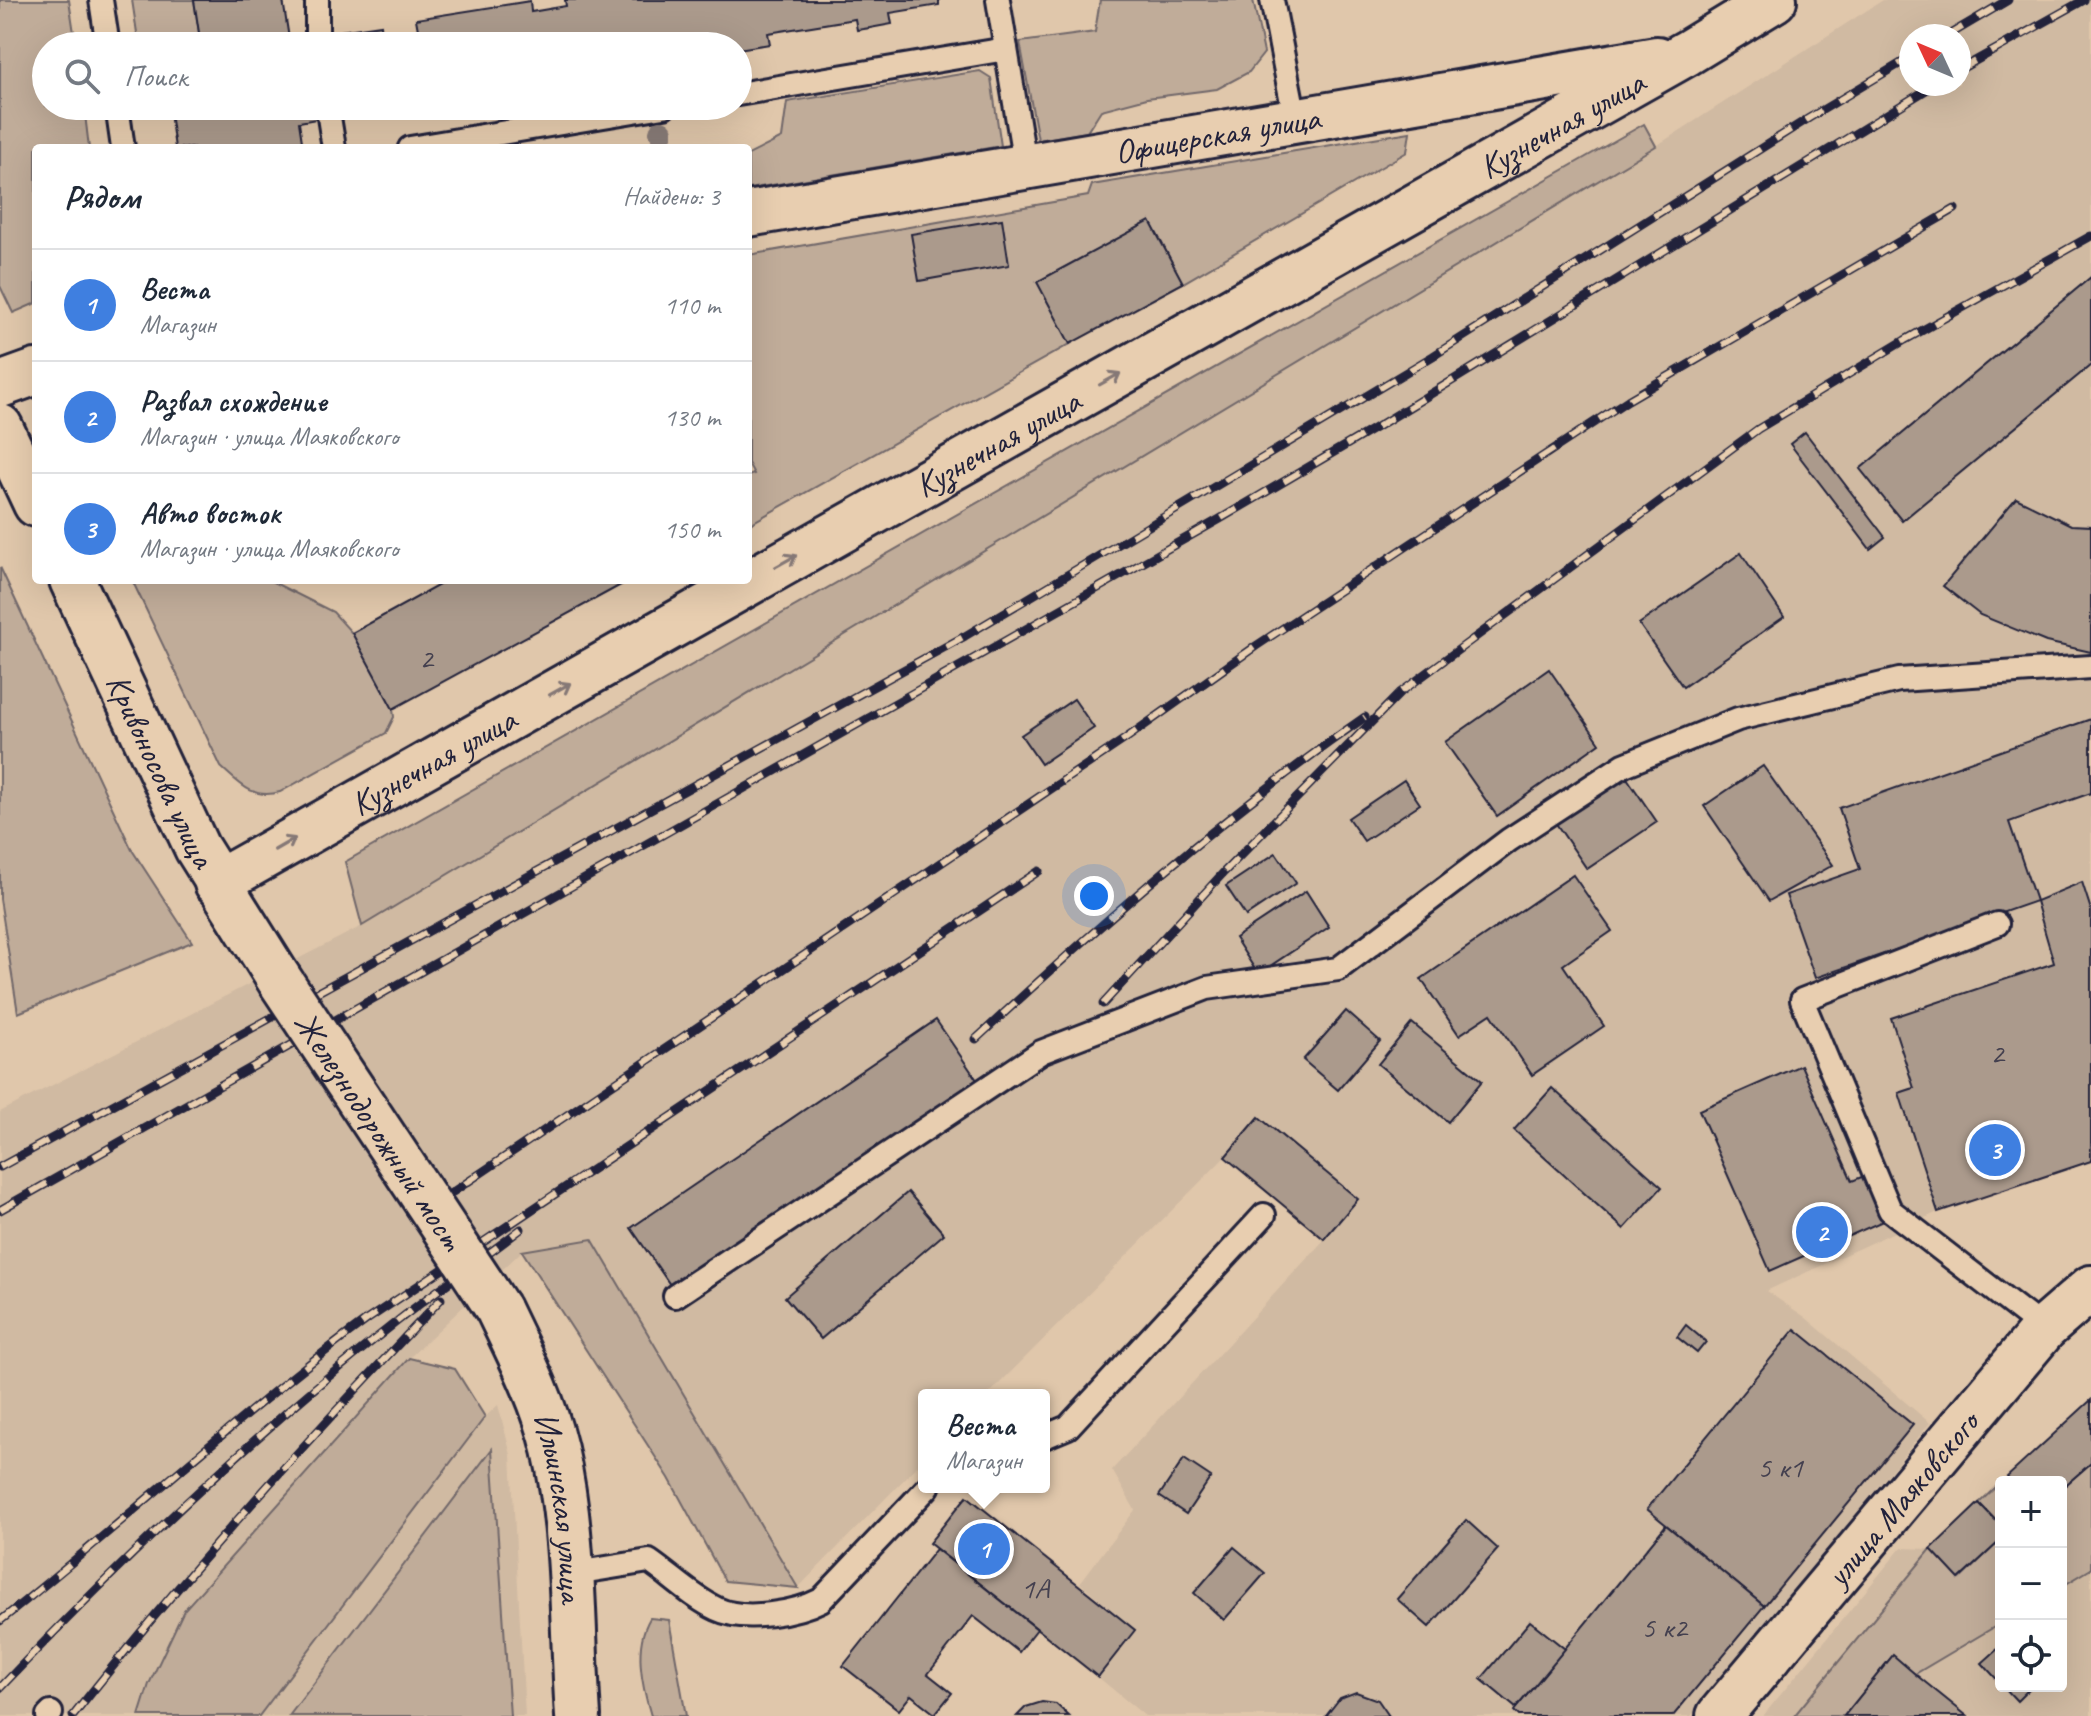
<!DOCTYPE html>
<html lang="ru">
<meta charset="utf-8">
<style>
:root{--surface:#fff;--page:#f6f6f7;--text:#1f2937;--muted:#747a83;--line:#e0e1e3;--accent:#111827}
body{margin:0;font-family:Caveat,sans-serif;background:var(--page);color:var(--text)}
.controls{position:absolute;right:24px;bottom:24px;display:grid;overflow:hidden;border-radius:8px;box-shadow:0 8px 32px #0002}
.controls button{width:72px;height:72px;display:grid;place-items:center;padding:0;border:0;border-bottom:2px solid var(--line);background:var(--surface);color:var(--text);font:40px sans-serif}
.compass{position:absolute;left:1899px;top:24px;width:72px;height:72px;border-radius:50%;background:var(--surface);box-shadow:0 8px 32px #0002;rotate:314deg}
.you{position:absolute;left:1094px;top:896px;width:28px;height:28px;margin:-20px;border:6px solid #fff;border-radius:50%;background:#1a73e8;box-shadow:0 0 0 12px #1a73e833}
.badge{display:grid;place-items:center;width:52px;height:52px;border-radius:50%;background:var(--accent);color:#fff;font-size:26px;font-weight:700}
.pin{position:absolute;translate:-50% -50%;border:4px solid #fff;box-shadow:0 2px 8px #0006}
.popup{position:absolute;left:918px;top:1389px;width:132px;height:104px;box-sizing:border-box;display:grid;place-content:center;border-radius:8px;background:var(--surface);filter:drop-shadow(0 2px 6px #0005);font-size:26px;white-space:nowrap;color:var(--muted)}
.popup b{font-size:30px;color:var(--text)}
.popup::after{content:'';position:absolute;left:50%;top:100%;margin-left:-16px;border:16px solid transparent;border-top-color:var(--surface)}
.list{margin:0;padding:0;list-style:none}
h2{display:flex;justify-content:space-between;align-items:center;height:104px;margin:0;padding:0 32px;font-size:34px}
h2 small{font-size:26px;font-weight:400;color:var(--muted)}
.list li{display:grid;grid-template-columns:52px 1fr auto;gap:24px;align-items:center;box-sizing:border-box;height:112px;padding:0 32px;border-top:2px solid var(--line)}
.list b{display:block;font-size:30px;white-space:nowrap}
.list p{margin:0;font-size:26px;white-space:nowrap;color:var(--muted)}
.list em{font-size:26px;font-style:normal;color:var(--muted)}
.icon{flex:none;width:44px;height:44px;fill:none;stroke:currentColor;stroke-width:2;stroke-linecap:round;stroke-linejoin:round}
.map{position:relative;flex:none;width:2091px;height:1716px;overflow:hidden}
.search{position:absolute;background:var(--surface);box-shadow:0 8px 32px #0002;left:32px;top:32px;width:720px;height:88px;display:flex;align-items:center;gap:20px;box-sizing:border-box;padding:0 28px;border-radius:44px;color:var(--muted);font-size:30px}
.panel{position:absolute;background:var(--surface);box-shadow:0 8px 32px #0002;left:32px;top:144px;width:720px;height:440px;border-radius:8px}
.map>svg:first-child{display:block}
.built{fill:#d0baa2;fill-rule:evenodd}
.green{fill:#c0ac99;stroke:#71676a;stroke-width:2}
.building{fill:#ab9a8c;stroke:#22223b;stroke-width:2}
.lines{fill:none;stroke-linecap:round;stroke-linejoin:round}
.service-casing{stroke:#22223b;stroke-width:28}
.minor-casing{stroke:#22223b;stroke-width:50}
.primary-casing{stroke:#22223b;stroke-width:50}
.service{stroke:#e8ceb0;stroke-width:22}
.minor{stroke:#e8ceb0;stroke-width:44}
.primary{stroke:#e8ceb0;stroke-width:44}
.rail-casing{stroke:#22223b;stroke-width:9}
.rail{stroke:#e8ceb0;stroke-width:6;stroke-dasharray:18;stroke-linecap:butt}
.primary-bridge-casing{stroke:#22223b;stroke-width:50;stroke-linecap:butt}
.primary-bridge{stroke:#e8ceb0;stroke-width:44}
.tree{fill:#897c78}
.oneway{stroke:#857876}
.labels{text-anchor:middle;stroke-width:6;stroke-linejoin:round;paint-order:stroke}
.number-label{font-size:30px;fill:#44404f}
.street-label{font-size:34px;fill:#22223b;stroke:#e8ceb0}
</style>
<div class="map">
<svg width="2091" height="1716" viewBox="0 0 2091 1716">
<rect width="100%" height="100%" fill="#e0c7ab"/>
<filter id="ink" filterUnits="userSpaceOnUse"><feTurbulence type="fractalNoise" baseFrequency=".0125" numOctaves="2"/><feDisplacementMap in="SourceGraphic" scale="16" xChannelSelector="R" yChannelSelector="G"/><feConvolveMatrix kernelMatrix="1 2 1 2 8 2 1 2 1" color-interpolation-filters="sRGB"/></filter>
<g filter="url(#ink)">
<!-- built -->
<g class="built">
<path d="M1883,0H2091V1161L1938,1212L1766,1291L1805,1317L1930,1423L1691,1716H1145L1098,1677L1135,1630L1080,1583L1135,1510L1112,1470L1324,1240L1225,1157L988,1395H924V1459L798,1588L592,1239L522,1251L409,1358L184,1610L149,1684L139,1716H0V1112L362,926L1656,146ZM1911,36H1959V84H1911Z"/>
<polygon points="2091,1400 2091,1716 1763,1716 1901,1548 1931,1549 2001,1482 2001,1686 2061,1686 2061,1482 2001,1482"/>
<polygon points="498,1405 511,1455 525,1716 259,1716 485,1417"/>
</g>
<!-- green -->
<g class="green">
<polygon points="0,0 69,0 76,46 46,46 46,106 84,106 89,148 36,148 36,303 13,313 0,286"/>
<polygon points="132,0 194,0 201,46 139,46"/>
<polygon points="1100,0 1253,0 1264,53 1249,72 1217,89 1147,98 1101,110 1087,132 1038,140 1020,42 1095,32"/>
<polygon points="980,71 991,78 1001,146 748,189 748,155 782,138 787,102"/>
<polygon points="1644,124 1656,146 362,926 345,862"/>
<polygon points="1410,132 1407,152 1183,283 1150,221 1037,282 1070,344 748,525 748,476 754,474 748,463 748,255 1088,196 1092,185"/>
<polygon points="0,567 132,850 192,942 18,1013 0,899"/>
<path d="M132,580H269L333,612L352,633L393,709L394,717L386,733L280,792C253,800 240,784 221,767Z"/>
<polygon points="592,1239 798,1588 725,1581 669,1478 522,1251"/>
<polygon points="409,1358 455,1369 485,1417 259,1716 139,1716 149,1684 184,1610"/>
<polygon points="492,1449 510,1716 289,1716"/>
<polygon points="2091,1463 2091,1569 2061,1587 2061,1489"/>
<polygon points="2001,1482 2001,1526 1979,1503"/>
<polygon points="2001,1540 2001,1623 1915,1674 1893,1656 1844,1716 1794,1716 1931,1549 1960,1579"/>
<path d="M650,1618L669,1620L686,1716H651C642,1686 633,1646 650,1618Z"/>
</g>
<!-- building -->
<g class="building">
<polygon points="194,0 283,0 290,45 334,37 335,46 201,46"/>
<polygon points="565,0 939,0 939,5 890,13 892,24 870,28 857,30 855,19 768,33 770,44 738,49 689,45 335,46 333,32 381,25 382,35 418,30 416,19 530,1 531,12 566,6"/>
<polygon points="169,106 344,106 345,114 299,122 303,148 175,148"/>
<polygon points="1002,219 1009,265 919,281 911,234"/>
<polygon points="1150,221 1183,283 1070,344 1037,282"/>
<polygon points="2091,277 2091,365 1902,521 1860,469"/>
<polygon points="1805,432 1885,537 1870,549 1790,444"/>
<polygon points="2016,498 2071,525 2091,526 2091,652 2046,642 1980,615 1943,586"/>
<polygon points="1741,553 1784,617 1683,687 1639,624"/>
<polygon points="448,580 630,580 393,709 352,633"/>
<polygon points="1549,669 1600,743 1497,816 1445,742"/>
<polygon points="1074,699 1094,728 1041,764 1021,735"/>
<polygon points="2091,719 2091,793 2009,822 2036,901 1815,978 1786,895 1860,869 1839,808"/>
<polygon points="1763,766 1833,865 1769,901 1704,806"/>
<polygon points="1625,775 1657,822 1587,869 1555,822"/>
<polygon points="1404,780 1420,804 1364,841 1348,818"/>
<polygon points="1276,853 1296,883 1246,916 1226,886"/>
<polygon points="1573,875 1612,931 1563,965 1604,1026 1532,1075 1491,1014 1459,1035 1421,979"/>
<polygon points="2082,882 2091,910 2091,1161 1938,1212 1899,1093 1914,1088 1891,1018 2054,963 2036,901"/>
<polygon points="1306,891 1329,927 1258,974 1235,938"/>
<polygon points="1346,1011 1380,1041 1338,1090 1303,1060"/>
<polygon points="936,1020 979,1083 675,1292 631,1228"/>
<polygon points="1412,1023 1482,1081 1448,1122 1378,1064"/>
<polygon points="1801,1065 1852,1181 1864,1176 1883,1221 1770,1271 1699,1110"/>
<polygon points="1552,1088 1662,1187 1624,1229 1514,1130"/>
<polygon points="1259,1117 1358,1199 1324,1239 1225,1157"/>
<polygon points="908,1192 944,1234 821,1339 785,1297"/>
<polygon points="1686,1325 1706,1342 1697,1353 1677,1337"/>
<polygon points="1795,1329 1913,1425 1764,1606 1647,1509"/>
<polygon points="2091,1400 2091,1463 2061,1489 2061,1482 2011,1482 2007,1477"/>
<polygon points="1184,1459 1211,1477 1186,1514 1159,1496"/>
<polygon points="967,1496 1135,1630 1098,1677 929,1543"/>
<polygon points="1979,1503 2001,1526 2001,1540 1959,1579 1931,1549"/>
<polygon points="1466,1520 1498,1549 1429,1627 1397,1599"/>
<polygon points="1666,1525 1764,1606 1673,1716 1519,1716 1514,1711 1516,1708"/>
<polygon points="1234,1547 1265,1573 1224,1620 1194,1593"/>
<polygon points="936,1549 1037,1629 1019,1652 973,1616 928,1674 952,1693 935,1714 911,1695 899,1710 843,1666"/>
<polygon points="1530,1621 1565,1649 1516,1708 1481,1679"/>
<polygon points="2001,1646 2001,1684 1982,1663"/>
<polygon points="1893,1655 1915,1674 1967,1716 1844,1716"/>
<polygon points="2003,1686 2032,1686 2017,1701"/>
<polygon points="1356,1692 1378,1700 1389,1716 1326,1716 1340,1698"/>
<polygon points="1042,1702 1056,1704 1069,1716 1017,1716 1026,1707"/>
</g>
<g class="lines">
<!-- service casing -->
<g class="service-casing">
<g id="service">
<polyline points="101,0 108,46"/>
<polyline points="317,0 317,40"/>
<polyline points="998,0 1025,164"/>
<polyline points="1272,0 1296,123"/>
<polyline points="738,94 1006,49"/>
<polyline points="117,106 123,148"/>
<polyline points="329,117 334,148"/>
<polyline points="410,148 664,106"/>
<polyline points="1997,924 1802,1000 1890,1210 2044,1329"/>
<polyline points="675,1296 1041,1052 1207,988 1338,969 1509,840 1624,765 1738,719 1899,680 2091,667"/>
<polyline points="1044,1437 1068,1427 1264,1215"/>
<path d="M569,1574L649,1561C671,1576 693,1598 717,1609C744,1622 796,1613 821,1600L928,1487"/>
<polyline points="48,1716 51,1713"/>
</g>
</g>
<!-- minor casing -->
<g class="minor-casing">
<g id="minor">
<path id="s1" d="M748,214L1657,59"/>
<polyline points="0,385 36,372"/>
<path id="s2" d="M217,883L1687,53L1774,0"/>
<path id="s3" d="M1719,1716L2044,1329L2091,1288"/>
</g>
</g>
<!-- primary casing -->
<g class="primary-casing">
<g id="primary">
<polyline points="0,427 36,504"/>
<path id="s4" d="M72,580L197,848L279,979"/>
<path id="s5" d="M498,1309C520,1355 543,1399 555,1449C575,1536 572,1628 578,1716"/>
</g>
</g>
<!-- service -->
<use href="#service" class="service"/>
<!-- minor -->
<use href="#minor" class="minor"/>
<!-- primary -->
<use href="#primary" class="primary"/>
<!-- rail casing -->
<g class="rail-casing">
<g id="rail">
<polyline points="1947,36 2008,0"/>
<polyline points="1959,70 2084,0"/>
<polyline points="1103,1004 1224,872 1401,692 1758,429 1905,340 2091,236"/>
<path d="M976,1039C1100,924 1225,814 1365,717"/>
<polyline points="0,1167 965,636 1433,356 1809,118 1911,57"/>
<polyline points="435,1204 1125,739 1256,646 1628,400 1955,209"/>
<polyline points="0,1210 1220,519 1375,428 1936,84"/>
<path d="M0,1621C125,1522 240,1413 368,1319L1039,871"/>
<path d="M0,1688C123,1559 254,1433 395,1323C436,1290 480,1261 521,1229"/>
<path d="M73,1716C188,1570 313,1434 441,1299"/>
</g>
</g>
<!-- rail -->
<use href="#rail" class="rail"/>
<!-- primary-bridge casing -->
<g class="primary-bridge-casing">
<g id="primary-bridge">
<path id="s6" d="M279,979L498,1309"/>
</g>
</g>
<!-- primary-bridge -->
<use href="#primary-bridge" class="primary-bridge"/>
</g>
<!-- trees -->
<circle class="tree" cx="661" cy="132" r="12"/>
<!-- one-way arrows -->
<defs><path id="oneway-shaft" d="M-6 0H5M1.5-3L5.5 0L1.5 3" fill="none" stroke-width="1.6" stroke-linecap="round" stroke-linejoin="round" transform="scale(2)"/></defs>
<g class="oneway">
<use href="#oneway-shaft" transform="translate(1110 379) rotate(-29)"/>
<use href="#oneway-shaft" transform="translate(786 561) rotate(-29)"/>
<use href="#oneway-shaft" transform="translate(560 689) rotate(-29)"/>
<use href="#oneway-shaft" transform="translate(285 844) rotate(-30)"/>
</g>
</g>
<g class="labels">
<!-- number labels -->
<g class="number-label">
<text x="426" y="668">2</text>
<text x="1997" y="1063">2</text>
<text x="1780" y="1477">5 к1</text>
<text x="1035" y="1598">1А</text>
<text x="1664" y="1637">5 к2</text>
</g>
<!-- street labels -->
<g class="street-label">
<text dy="12" stroke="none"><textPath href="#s2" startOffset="1544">Кузнечная улица</textPath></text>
<text dy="12" stroke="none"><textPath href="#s1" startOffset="476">Офицерская улица</textPath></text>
<text dy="12" stroke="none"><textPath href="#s2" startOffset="896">Кузнечная улица</textPath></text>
<text dy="12" stroke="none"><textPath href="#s2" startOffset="248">Кузнечная улица</textPath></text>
<text dy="12" stroke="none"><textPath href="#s4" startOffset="210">Кривоносова улица</textPath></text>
<text dy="12" stroke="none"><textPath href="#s6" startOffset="182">Железнодорожный мост</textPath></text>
<text dy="12" stroke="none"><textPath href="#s3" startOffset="284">улица Маяковского</textPath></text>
<text dy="12" stroke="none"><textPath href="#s5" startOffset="210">Ильинская улица</textPath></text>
</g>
</g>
</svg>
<div class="controls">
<button>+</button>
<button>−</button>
<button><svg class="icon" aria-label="locate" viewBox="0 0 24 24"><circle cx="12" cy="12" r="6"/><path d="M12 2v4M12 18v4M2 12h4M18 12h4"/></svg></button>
</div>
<svg class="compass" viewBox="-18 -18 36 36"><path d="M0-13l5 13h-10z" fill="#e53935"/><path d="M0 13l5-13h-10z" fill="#747a83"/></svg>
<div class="you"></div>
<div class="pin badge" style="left:984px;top:1549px;background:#3f7fe0">1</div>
<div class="popup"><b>Веста</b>Магазин</div>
<div class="pin badge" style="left:1822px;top:1232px;background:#3f7fe0">2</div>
<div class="pin badge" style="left:1995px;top:1150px;background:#3f7fe0">3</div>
<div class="search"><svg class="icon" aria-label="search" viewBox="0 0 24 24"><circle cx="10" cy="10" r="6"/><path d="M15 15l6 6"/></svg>Поиск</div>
<section class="panel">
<h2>Рядом<small>Найдено: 3</small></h2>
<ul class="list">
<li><span class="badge" style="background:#3f7fe0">1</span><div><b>Веста</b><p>Магазин</p></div><em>110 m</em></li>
<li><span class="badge" style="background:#3f7fe0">2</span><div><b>Развал схождение</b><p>Магазин · улица Маяковского</p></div><em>130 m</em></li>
<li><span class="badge" style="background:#3f7fe0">3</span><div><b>Авто восток</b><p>Магазин · улица Маяковского</p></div><em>150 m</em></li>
</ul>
</section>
</div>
